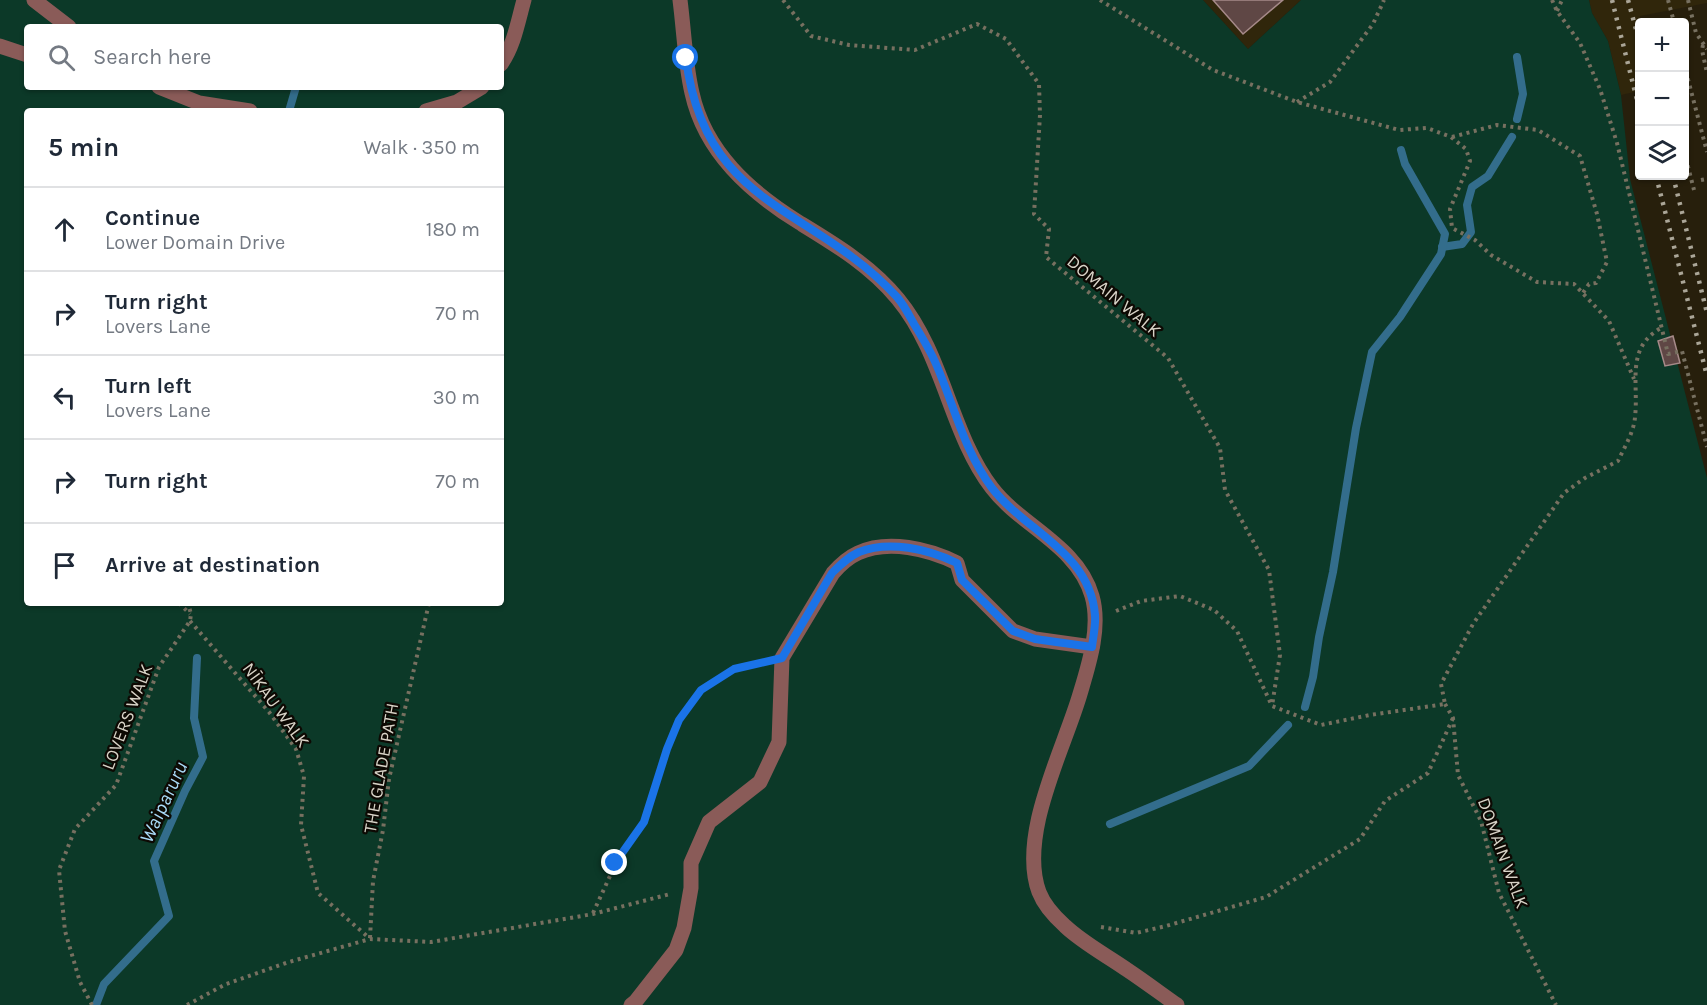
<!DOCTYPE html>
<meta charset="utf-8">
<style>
:root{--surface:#fff;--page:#f6f6f7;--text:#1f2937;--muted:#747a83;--line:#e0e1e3}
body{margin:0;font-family:Karla,sans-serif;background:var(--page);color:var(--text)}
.controls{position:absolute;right:18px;top:18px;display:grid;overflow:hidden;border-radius:6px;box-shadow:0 2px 4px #0004}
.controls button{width:54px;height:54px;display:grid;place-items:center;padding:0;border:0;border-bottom:2px solid var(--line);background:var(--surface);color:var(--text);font:30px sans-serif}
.stop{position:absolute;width:18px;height:18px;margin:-14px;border:4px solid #1a73e8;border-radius:50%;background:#fff}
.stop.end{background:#1a73e8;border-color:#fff;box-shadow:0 2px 6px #0008}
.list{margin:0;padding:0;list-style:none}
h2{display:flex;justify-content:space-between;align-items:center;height:78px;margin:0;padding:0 24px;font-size:26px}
h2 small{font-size:20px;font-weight:400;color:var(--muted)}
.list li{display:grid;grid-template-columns:39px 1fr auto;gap:18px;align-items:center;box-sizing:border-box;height:84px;padding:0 24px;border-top:2px solid var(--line)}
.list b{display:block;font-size:22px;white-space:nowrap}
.list p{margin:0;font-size:20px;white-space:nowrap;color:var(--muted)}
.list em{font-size:20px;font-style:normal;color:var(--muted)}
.icon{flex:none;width:33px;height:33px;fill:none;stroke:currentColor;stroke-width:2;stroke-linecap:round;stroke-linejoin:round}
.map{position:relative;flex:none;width:1707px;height:1005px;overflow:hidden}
.search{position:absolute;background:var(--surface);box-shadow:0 2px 4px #0004;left:24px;top:24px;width:480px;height:66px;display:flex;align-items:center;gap:15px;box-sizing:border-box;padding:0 21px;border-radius:6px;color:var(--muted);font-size:22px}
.panel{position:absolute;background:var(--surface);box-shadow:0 2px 4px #0004;left:24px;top:108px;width:480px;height:498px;border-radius:6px}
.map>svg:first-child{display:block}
.built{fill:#30260b}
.green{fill:#0c3928;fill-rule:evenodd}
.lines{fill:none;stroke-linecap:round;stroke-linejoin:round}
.stream{stroke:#336d8c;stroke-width:8}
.building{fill:#5f4745;stroke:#a68a89;stroke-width:1.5}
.path{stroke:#777060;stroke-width:4;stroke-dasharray:3 4.5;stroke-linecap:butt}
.minor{stroke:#8a5b58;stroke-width:15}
.rail{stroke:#aba698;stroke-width:4.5;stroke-dasharray:3 6;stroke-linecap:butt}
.route{stroke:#1a73e8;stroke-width:8}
.labels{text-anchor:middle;stroke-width:4.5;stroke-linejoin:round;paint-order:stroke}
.street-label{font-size:18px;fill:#d8d3c7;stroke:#0d0903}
.water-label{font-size:20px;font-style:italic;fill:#a9daf7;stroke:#0d0903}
</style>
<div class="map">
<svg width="1707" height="1005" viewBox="0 0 1707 1005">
<rect width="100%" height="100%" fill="#271f0c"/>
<!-- built -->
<g class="built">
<polygon points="1203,0 1301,0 1248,49"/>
<polygon points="1589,0 1707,0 1707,3 1640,16 1639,91 1621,95 1608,41 1592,13"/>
</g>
<!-- green -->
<path class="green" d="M0,0H1203L1248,49L1301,0H1589L1592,13L1608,41L1621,95L1630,179L1707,478V1005H0ZM27,27H501V87H27ZM27,111H501V603H27Z"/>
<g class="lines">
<!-- stream -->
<g class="stream">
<polyline points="289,111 296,87"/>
<polyline points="1517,119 1523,94 1517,57"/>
<polyline points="1442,247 1462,244 1471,232 1467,205 1472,187 1488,176 1512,137"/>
<polyline points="1305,707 1313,677 1319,637 1333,572 1356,428 1372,352 1400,317 1441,254 1445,234 1405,164 1401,150"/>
<polyline points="1110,824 1249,766 1288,725"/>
<polyline points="96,1005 104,984 169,916 154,861 185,791 203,757 194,718 197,658"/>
</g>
</g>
<!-- building -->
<g class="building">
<polygon points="1213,0 1283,0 1243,34"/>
<polygon points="1673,336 1680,363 1665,366 1658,341"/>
</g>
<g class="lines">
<!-- path -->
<g class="path">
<polyline points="783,0 811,36 849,45 915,50 977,24 1006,39 1039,84 1040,115 1034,214 1049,229 1046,257 1168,358 1220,448 1225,490 1269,570 1280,655 1272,706"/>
<polyline points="1100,0 1213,70 1297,102 1399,130 1427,128 1451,137 1466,149 1470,161 1450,209 1452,228 1475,240 1491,255 1537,282 1574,284 1609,321 1634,379"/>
<polyline points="1552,0 1557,11 1580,43 1600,89 1617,143 1668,354 1682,351 1707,447"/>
<polyline points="1668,0 1674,22"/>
<polyline points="1688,0 1696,33 1707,49"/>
<polyline points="1557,11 1562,0"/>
<polyline points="1651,19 1652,22"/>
<polyline points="1703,45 1702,50 1707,73"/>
<polyline points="1684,64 1707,152"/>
<polyline points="1297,102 1330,82 1373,24 1384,0"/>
<polyline points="1452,137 1497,125 1538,130 1580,156 1597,214 1607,262 1596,283 1589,284 1583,293"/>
<polyline points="1684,151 1694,190"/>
<polyline points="1701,180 1707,179"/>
<polyline points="179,603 190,614"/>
<path d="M1116,611L1141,601L1180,596L1214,610L1237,631L1272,706L1321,725L1370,715L1445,704L1441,684L1473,624L1564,493L1585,478L1618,461C1624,448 1634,432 1635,417C1639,383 1625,348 1661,328"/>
<polyline points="190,621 269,712 296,749 304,776 301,825 318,893 369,938"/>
<polyline points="1445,704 1453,718 1458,775 1481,821 1499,893 1556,1005"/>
<polyline points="593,913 616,863 644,822 667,749 679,720 701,690 734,669 761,663"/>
<polyline points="1101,927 1136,933 1166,926 1266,897 1360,839 1385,801 1428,773 1453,718"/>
<polyline points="370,938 373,881 383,830 389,779 429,603"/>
<polyline points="92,1005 80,982 65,931 59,870 75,829 116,785 159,667 190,621 191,614 188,603"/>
<polyline points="187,1005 226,984 289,962 370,939 431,942 593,914 670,894"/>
</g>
<!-- minor -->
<g class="minor">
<polyline points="34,0 69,27"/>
<path d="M680,0C684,31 685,63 692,93C705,152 750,192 800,223C836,245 871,266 898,299C944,355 950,433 992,488C1021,526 1078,546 1092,596C1101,627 1089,664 1080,694C1064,749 1018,835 1039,892C1044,905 1055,917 1065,926C1083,943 1106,955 1126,969C1144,981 1160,993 1177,1005"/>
<polyline points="0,46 27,55"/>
<path d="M501,64C514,46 518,21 524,0"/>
<polyline points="159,87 199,103 250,111"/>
<polyline points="426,111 457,102 482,87"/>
<path d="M631,1005L636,1001L676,950L684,928L691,888V863L709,822L760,782L779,742L782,658L833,573C840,565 847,558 858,553C888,539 929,549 957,563L962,580L1013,631L1035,639L1092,647"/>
</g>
<!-- rail -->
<g class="rail">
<polyline points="1612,0 1640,112"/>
<polyline points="1628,0 1640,44"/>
<polyline points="1656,176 1707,376"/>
<polyline points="1673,176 1707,313"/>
</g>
</g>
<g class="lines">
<!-- route -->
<path class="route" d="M615,863L644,822L667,749L679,720L701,690L734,669L782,658L832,573C840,565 848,557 859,552C889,540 928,549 957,563L962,580L1013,631L1035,639L1092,647C1093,637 1096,625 1095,615C1090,552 1026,532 992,488C964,451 954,405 936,364C930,350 922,337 914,324C909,315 904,305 897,297C812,205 704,208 686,58"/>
</g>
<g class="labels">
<!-- street labels -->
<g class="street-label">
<text transform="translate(1114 296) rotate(40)" y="6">DOMAIN WALK</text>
<text transform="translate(276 705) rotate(54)" y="6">NĪKAU WALK</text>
<text transform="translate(127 717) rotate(-69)" y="6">LOVERS WALK</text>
<text transform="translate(381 768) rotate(-80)" y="6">THE GLADE PATH</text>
<text transform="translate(1503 853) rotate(70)" y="6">DOMAIN WALK</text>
</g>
<!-- water labels -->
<g class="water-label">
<text transform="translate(163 802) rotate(-65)" y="7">Waiparuru</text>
</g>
</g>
</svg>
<div class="controls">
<button>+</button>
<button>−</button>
<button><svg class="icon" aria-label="layers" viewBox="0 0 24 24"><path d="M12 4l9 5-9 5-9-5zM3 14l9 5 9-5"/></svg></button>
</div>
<div class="stop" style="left:686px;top:58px"></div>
<div class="stop end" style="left:615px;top:863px"></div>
<div class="search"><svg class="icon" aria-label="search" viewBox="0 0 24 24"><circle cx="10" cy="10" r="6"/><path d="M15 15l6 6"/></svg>Search here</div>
<section class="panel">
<h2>5 min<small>Walk · 350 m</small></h2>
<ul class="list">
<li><svg class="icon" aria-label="ahead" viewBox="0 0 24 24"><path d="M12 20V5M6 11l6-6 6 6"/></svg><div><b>Continue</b><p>Lower Domain Drive</p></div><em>180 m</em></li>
<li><svg class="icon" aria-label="right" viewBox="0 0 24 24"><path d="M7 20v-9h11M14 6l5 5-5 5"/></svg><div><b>Turn right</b><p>Lovers Lane</p></div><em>70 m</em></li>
<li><svg class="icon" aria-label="left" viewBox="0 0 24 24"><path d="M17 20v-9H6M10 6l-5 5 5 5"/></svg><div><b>Turn left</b><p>Lovers Lane</p></div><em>30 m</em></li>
<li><svg class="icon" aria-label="right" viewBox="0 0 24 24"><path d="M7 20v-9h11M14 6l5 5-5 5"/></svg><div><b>Turn right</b></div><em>70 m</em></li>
<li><svg class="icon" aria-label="arrive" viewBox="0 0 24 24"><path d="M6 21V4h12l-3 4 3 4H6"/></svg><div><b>Arrive at destination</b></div></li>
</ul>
</section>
</div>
